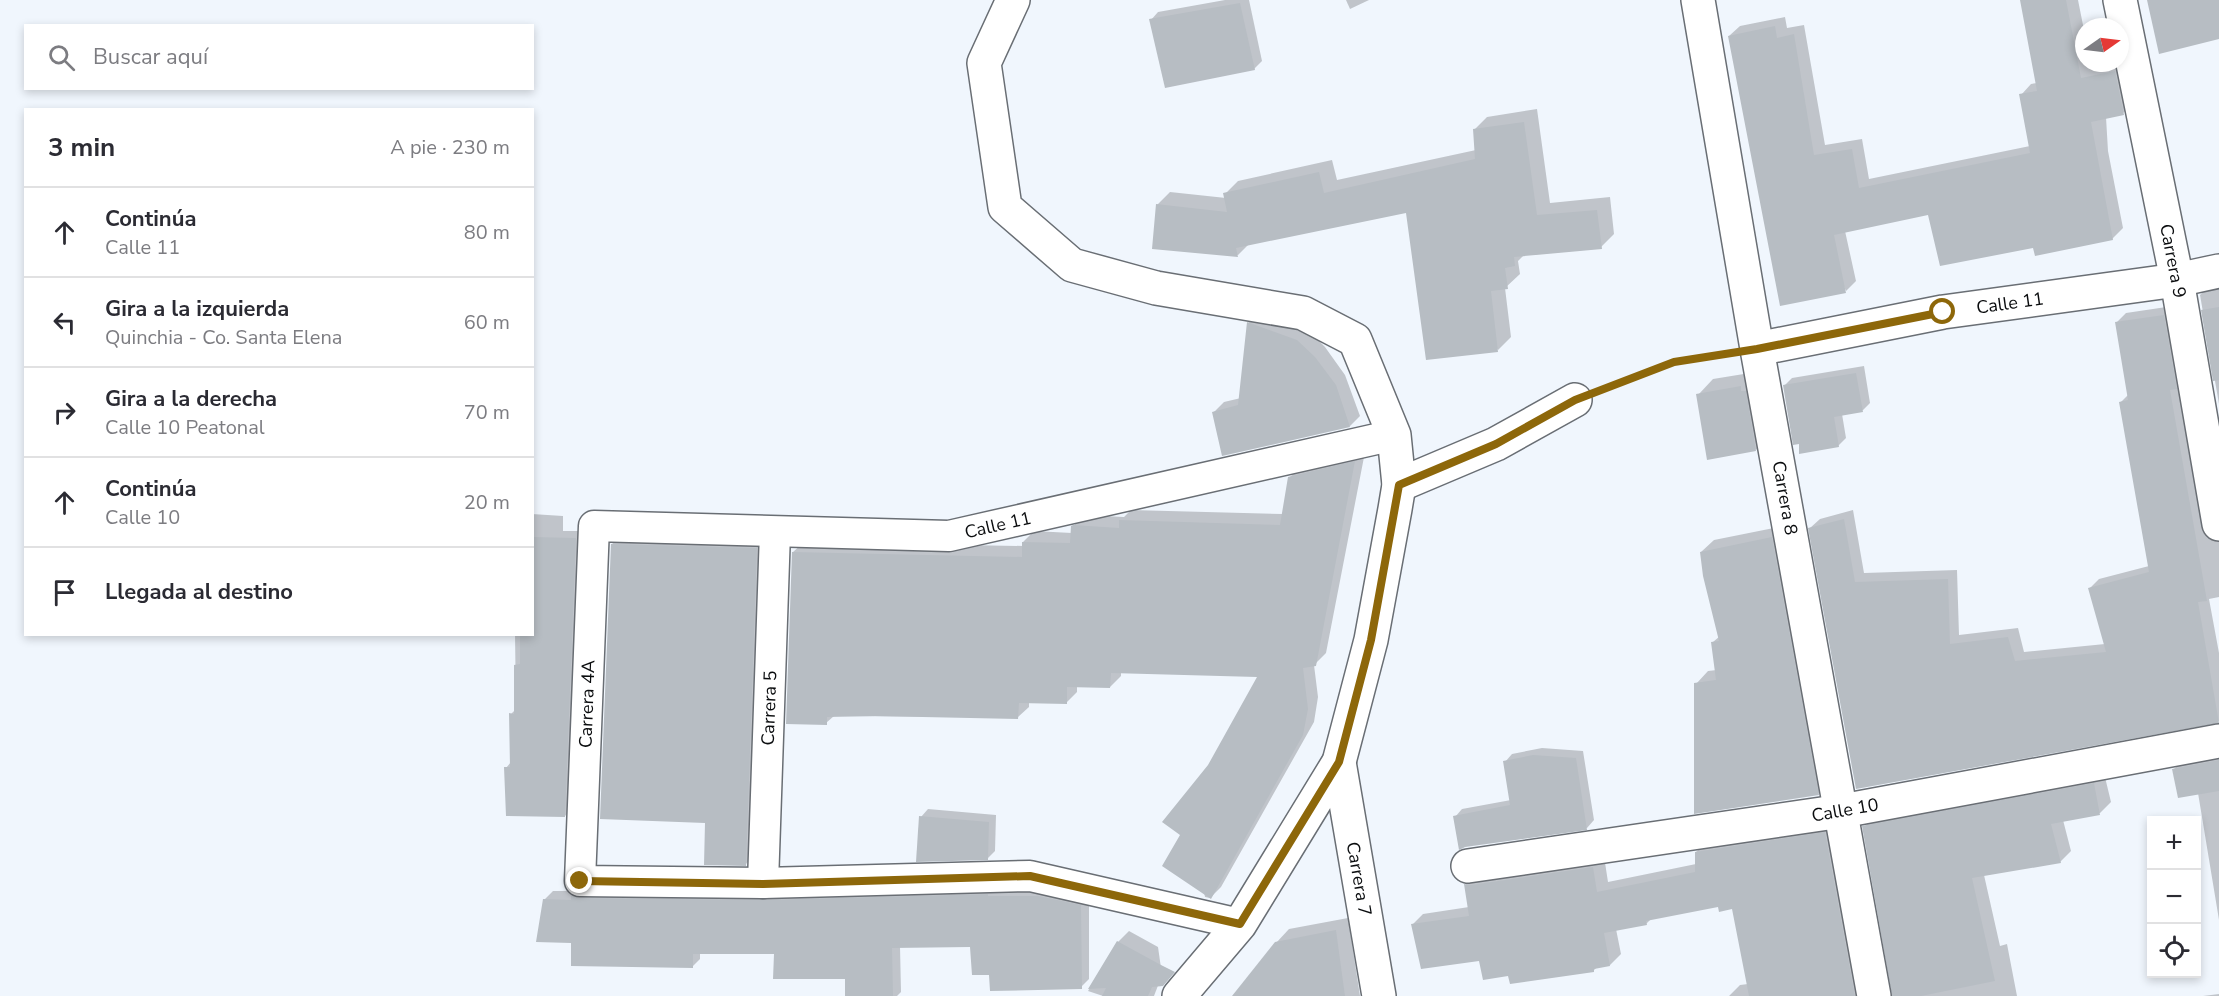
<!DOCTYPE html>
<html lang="es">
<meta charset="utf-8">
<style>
:root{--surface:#fff;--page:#f2f2f3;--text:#2b2b33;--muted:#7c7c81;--line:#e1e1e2}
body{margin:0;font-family:"Nunito Sans",sans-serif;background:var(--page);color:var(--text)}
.controls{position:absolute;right:18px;bottom:18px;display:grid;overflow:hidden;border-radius:0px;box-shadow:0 3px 9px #0003}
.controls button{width:54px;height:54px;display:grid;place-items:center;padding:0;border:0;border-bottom:2px solid var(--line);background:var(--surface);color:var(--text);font:30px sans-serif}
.compass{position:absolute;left:2075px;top:18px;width:54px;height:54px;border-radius:50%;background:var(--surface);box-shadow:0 3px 9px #0003;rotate:76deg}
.stop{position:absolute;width:18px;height:18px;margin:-14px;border:4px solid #8d670a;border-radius:50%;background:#fff}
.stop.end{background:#8d670a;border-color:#fff;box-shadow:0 2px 6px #0008}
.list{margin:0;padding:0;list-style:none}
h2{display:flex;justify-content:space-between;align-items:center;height:78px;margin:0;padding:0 24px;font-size:26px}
h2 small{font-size:20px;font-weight:400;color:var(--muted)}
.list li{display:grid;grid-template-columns:39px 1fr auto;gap:18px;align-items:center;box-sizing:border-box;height:90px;padding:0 24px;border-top:2px solid var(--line)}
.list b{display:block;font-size:22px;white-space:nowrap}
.list p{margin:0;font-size:20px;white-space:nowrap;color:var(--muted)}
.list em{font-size:20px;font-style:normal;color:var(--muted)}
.icon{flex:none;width:33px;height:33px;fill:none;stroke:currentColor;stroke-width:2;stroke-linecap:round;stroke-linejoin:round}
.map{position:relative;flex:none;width:2219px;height:996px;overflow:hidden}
.search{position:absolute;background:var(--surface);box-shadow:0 3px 9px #0003;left:24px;top:24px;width:510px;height:66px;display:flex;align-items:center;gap:15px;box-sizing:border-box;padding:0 21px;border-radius:0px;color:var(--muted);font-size:22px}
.panel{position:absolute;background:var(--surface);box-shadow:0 3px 9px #0003;left:24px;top:108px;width:510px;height:528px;border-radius:0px}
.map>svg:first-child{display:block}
.shadow{fill:#0003}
.building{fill:#b7bdc3}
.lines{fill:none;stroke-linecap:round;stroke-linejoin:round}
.lane-casing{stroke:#696e74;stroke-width:33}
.street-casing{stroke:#696e74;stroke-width:36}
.path{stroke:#797d82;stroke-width:4;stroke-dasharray:6 3;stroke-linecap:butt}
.lane{stroke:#fff;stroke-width:30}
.street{stroke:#fff;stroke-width:33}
.route{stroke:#8d670a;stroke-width:8}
.labels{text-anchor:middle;stroke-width:4.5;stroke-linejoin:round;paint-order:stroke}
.street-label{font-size:18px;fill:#0a0c0e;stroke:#fff}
</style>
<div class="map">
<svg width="2219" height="996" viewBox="0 0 2219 996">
<rect width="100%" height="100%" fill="#f0f6fd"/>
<!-- shadow -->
<g class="shadow">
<polygon points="1225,0 1249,0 1262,61 1254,69 1151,20 1158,12"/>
<polygon points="1346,0 1369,0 1350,9"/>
<polygon points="2021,0 2078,0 2084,30 2084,63 2090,63 2092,69 2117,63 2134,103 2123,113 2106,117 2108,151 2123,228 2112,239 2034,246 1929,213 1845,231 1856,281 1846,291 1729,36 1740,26 1785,17 1787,28 1804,25 1825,145 1862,139 1869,179 2030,146 2021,95 2031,84 2037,83"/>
<polygon points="1537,109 1550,203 1610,197 1614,234 1601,247 1524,255 1518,261 1520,274 1505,288 1511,337 1498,350 1407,211 1249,244 1238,255 1153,247 1157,205 1170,192 1226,198 1225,194 1238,181 1332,160 1337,180 1476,150 1474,130 1487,117"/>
<polygon points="2219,283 2219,404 2200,295 2210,285"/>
<polygon points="2173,306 2219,530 2219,597 2209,599 2219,653 2219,721 1857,788 1810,528 1820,519 1853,510 1864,573 1957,570 1959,635 2018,628 2024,652 2105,644 2089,589 2099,579 2149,566 2121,402 2129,394 2116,323 2126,313"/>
<polygon points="1258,313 1308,330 1325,347 1345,375 1360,416 1350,426 1214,412 1224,402 1241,398 1248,323"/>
<polygon points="1864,366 1870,403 1863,410 1842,414 1846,438 1838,446 1800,442 1784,386 1792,378"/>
<polygon points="1756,372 1771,435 1756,450 1698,395 1713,379"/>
<polygon points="1365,452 1326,653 1314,665 1318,697 1314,722 1221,887 1210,898 1205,897 1194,841 1209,766 1259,676 1121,672 1121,676 1110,687 1077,686 1077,692 1066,703 1029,702 1029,707 1018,717 834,716 826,723 793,552 804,542 1024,546 1023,542 1034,531 1072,533 1072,527 1085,515 1124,517 1131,510 1283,514 1290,477 1301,466"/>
<polygon points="532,514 563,516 563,531 583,531 572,808 565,816 506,768 511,762 511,714 516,709 515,634 532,634"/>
<polygon points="1784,526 1830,782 1818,794 1696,684 1708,671 1717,670 1713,642 1720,636 1701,552 1714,540"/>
<polygon points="620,537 764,541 753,856 746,864 707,822 612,544"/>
<polygon points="1542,748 1583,751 1594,820 1587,828 1455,817 1462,809 1511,800 1505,762 1512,754"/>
<polygon points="2219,753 2219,920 2198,793 2174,769 2184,759"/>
<polygon points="2104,773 2111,802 2100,813 2063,820 2071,851 2060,862 1984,875 2000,946 2007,944 2017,996 1894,996 1864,827 1875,816"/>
<polygon points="928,809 996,815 995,851 988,858 921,817"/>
<polygon points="1836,822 1870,996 1729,996 1740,985 1748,984 1733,907 1719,905 1651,919 1646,924 1616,929 1621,954 1610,965 1597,967 1594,970 1509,975 1412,925 1423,914 1469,907 1466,884 1477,873 1604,856 1608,882 1696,864 1696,852 1707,841"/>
<polygon points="1047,888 1089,897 1089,979 1081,987 991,973 972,946 900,946 901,992 897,996 846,996 846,977 775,952 700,952 700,959 692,967 572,941 544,900 553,891"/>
<polygon points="1348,918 1360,996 1233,996 1276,943 1289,929"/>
<polygon points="1129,931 1158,947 1162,975 1154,996 1103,996 1088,991 1118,942"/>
<polygon points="2219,994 2219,996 2203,996"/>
</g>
<!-- building -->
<g class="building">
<polygon points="2020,0 2066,0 2081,78 2115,71 2124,115 2091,122 2113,240 2035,256 2033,248 1940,266 1928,215 1834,235 1846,293 1780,306 1728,36 1775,26 1777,38 1794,34 1814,155 1852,149 1859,188 2030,153 2019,94 2037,91"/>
<polygon points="2147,0 2219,0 2219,39 2159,54"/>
<polygon points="1240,3 1255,70 1165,88 1149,19"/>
<polygon points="1524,122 1537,215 1597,210 1602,249 1514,257 1515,266 1505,268 1508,289 1491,291 1498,352 1426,360 1406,213 1236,248 1238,257 1152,249 1156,204 1227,212 1223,193 1319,172 1324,193 1475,159 1473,129"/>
<polygon points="2219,307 2219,380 2213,381 2201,310"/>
<polygon points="2164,315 2177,389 2170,390 2207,601 2198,602 2219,723 1856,789 1808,528 1844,519 1855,582 1948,579 1950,644 2008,637 2015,661 2106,652 2088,588 2149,572 2119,402 2128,400 2115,322"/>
<polygon points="1247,322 1297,340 1315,357 1336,385 1350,427 1222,456 1212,412 1238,405"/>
<polygon points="1856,373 1863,412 1834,417 1839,447 1799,454 1799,444 1793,445 1783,385"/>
<polygon points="1741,386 1741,391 1746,391 1756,451 1707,460 1696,394"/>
<polygon points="1355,461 1316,666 1303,668 1308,709 1303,735 1211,899 1162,866 1180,835 1162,822 1208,765 1257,677 1111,673 1110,688 1067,687 1067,704 1019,703 1018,719 875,716 827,717 827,725 786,724 792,552 1022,557 1022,542 1070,543 1071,526 1073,525 1119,528 1119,520 1280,525 1288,477"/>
<polygon points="532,537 576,538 565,817 506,816 504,767 510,767 509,713 514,714 514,665 520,664 520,634 532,634"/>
<polygon points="1772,537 1819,795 1694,814 1694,683 1716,680 1711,642 1719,641 1703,576 1700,552"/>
<polygon points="611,544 757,548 746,866 704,865 705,823 600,819"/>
<polygon points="1533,755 1576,758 1587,830 1465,847 1459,850 1453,816 1510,805 1503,761"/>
<polygon points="2219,760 2219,791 2178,798 2172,769"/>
<polygon points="2094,783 2100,815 2051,824 2061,863 1972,878 1995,981 1921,996 1892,996 1862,826"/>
<polygon points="919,816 989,822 988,860 916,862"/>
<polygon points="1825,832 1855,996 1749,996 1732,909 1719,912 1718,907 1646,921 1647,925 1604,933 1610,966 1594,969 1594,972 1510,984 1508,976 1483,980 1479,961 1421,969 1411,924 1469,916 1464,884 1471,885 1593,867 1597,892 1695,872 1695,852"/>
<polygon points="988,894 988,896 1038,896 1081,905 1082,989 990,991 989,975 972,975 970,947 892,948 893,996 845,996 845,979 773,979 774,954 693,954 693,968 571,966 571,943 536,942 543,899 571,900 571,896 580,898 763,900"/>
<polygon points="1336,930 1345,996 1232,996 1275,942"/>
<polygon points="1117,941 1161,965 1175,972 1163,986 1152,987 1148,996 1102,996 1106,988 1088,989"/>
</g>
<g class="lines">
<!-- lane casing -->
<g class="lane-casing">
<g id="lane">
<polyline points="763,883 775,532"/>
<polyline points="1240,924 1030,876 763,883 580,881 594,526 949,536 1394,435"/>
</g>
</g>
<!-- street casing -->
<g class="street-casing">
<g id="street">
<polyline points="1013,0 984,63 1005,207 1072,265 1156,288 1303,313 1355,340 1394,435 1399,485 1395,509 1371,640 1339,762 1240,924 1179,996"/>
<polyline points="1698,0 1757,349 1874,996"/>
<polyline points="2120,0 2177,280 2219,524"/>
<polyline points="1757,349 1943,312 2177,280 2219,271"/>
<polyline points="1399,485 1496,444 1575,400"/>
<polyline points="1339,762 1379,996"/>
<polyline points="1468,866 1842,811 2219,741"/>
</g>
</g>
<!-- path -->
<polyline class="path" points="1613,386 1674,362 1715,356"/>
<!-- lane -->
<use href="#lane" class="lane"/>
<!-- street -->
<use href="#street" class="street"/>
</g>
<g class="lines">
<!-- route -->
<polyline class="route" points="580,881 763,884 1030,876 1240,924 1339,762 1371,640 1399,485 1496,444 1575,400 1674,362 1757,349 1943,312"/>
</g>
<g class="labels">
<!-- street labels -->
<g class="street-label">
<text transform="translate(2173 261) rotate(79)" y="6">Carrera 9</text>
<text transform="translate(2010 303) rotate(-8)" y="6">Calle 11</text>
<text transform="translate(1785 498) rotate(80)" y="6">Carrera 8</text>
<text transform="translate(998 525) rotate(-13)" y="6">Calle 11</text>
<text transform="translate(587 704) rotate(-88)" y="6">Carrera 4A</text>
<text transform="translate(769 708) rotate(-88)" y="6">Carrera 5</text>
<text transform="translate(1845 810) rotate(-10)" y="6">Calle 10</text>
<text transform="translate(1359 879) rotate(80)" y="6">Carrera 7</text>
</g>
</g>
</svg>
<div class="controls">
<button>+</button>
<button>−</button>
<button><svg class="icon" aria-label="locate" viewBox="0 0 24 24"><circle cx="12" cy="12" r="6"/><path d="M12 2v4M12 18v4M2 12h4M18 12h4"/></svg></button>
</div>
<svg class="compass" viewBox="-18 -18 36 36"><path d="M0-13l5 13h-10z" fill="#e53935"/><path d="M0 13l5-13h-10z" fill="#7c7c81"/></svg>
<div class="stop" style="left:1943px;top:312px"></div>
<div class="stop end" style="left:580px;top:881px"></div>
<div class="search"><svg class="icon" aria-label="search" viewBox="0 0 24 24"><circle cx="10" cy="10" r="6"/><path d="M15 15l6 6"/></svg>Buscar aquí</div>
<section class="panel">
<h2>3 min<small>A pie · 230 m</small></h2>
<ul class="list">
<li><svg class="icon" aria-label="ahead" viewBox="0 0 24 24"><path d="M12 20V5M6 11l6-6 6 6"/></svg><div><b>Continúa</b><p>Calle 11</p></div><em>80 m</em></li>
<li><svg class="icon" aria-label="left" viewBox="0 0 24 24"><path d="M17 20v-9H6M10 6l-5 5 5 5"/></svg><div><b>Gira a la izquierda</b><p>Quinchia - Co. Santa Elena</p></div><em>60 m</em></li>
<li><svg class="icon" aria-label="right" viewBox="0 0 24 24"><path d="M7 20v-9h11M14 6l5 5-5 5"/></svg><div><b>Gira a la derecha</b><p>Calle 10 Peatonal</p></div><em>70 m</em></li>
<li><svg class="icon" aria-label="ahead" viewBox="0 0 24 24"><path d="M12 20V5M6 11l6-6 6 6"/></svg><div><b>Continúa</b><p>Calle 10</p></div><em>20 m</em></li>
<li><svg class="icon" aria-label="arrive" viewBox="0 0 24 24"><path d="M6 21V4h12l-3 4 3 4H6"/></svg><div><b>Llegada al destino</b></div></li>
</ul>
</section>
</div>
